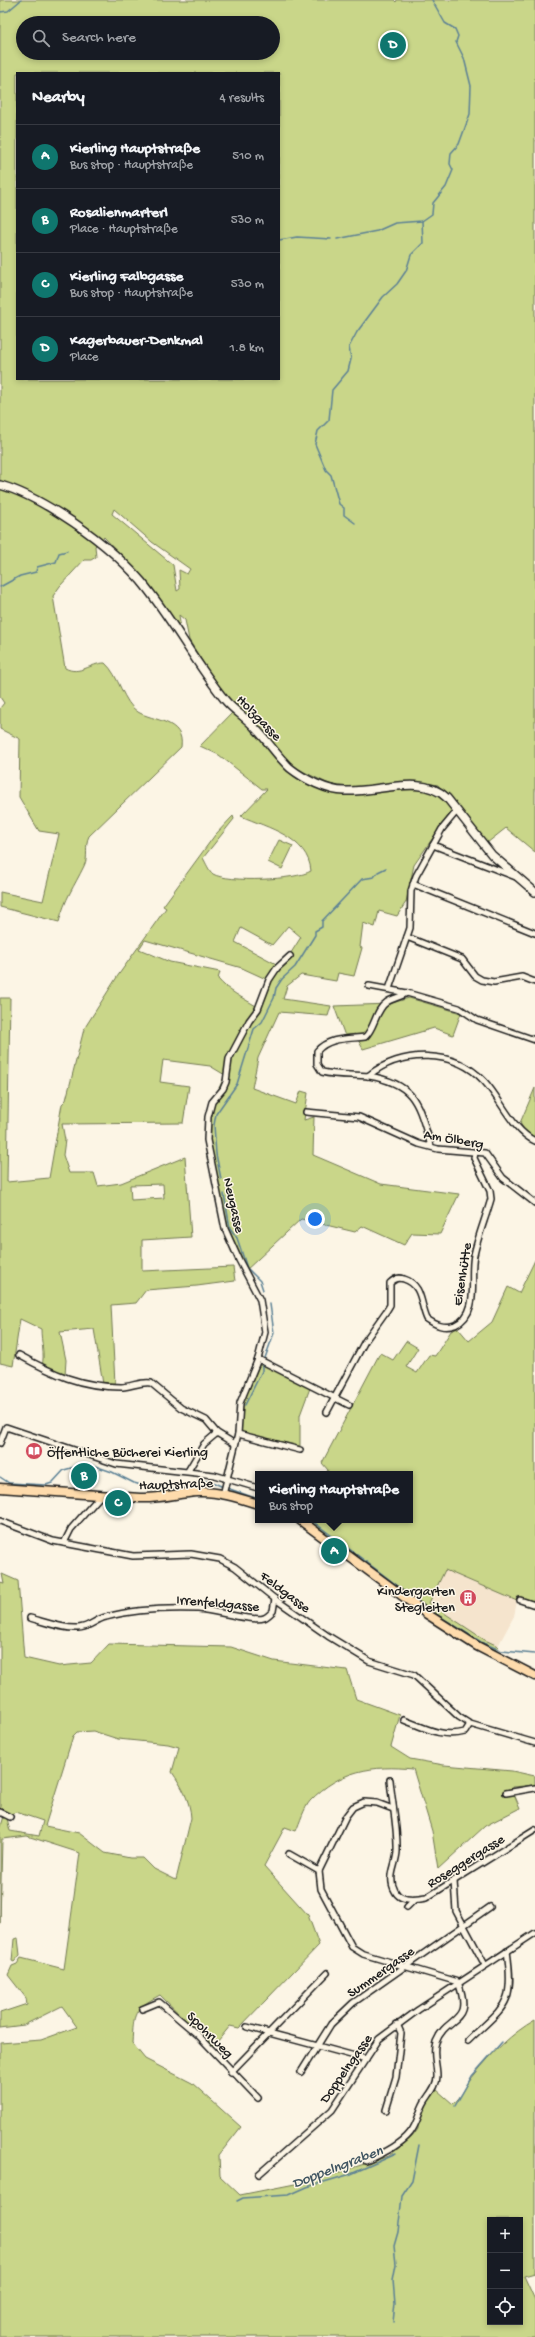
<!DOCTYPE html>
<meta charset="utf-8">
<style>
:root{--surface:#171b24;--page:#242831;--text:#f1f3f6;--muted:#9ea1a6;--line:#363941;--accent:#0f766e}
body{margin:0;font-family:"Gochi Hand",sans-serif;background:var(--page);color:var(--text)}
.controls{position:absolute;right:12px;bottom:12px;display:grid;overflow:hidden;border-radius:0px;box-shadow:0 2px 6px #0003}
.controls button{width:36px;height:36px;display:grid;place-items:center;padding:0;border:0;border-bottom:1px solid var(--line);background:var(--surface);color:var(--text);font:20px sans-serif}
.you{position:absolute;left:315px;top:1219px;width:14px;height:14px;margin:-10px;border:3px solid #fff;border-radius:50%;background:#1a73e8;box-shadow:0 0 0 6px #1a73e833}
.badge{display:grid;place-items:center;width:26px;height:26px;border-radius:50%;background:var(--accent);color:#fff;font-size:13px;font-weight:700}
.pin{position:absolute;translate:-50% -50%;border:2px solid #fff;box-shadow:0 1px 4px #0006}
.popup{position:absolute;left:255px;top:1471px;width:158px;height:52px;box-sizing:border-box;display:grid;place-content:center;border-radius:0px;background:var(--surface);filter:drop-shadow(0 1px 3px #0005);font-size:13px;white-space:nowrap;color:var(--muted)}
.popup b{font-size:15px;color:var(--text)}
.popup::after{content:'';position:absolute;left:50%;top:100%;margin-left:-8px;border:8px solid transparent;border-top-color:var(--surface)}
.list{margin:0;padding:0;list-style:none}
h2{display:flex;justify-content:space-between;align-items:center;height:52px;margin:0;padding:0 16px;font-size:17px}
h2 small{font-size:13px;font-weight:400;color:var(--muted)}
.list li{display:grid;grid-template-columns:26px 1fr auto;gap:12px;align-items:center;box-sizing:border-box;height:64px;padding:0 16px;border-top:1px solid var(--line)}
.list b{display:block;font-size:15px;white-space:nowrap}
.list p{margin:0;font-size:13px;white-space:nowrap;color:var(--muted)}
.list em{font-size:13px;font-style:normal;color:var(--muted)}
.icon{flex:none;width:22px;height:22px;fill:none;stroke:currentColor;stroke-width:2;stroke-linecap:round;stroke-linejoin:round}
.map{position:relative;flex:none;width:535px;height:2337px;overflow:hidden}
.search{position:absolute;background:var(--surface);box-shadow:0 2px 6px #0003;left:16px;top:16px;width:264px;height:44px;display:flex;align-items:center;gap:10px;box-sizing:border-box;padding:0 14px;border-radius:22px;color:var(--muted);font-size:15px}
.panel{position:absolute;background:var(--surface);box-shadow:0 2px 6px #0003;left:16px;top:72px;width:264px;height:308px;border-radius:0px}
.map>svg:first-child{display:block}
.built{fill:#f5e4cd}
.green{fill:#c9d689;stroke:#727952;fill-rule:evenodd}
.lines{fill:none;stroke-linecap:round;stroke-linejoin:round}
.stream{stroke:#5b8095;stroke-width:1.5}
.street-casing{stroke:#1c1c1c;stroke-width:8}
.secondary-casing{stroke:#1c1c1c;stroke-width:10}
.primary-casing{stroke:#1c1c1c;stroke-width:11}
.street{stroke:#fcf5e5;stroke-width:5}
.secondary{stroke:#fcf5e5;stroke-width:7}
.primary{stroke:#fedbac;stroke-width:8}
.labels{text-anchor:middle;stroke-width:3;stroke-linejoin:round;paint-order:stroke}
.street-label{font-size:14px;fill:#1c1c1c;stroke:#fcf5e5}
.poi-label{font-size:14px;fill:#1c1c1c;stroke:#fcf5e5;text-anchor:start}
.water-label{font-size:15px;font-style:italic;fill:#415662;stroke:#fcf5e5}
</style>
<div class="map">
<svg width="535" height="2337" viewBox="0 0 535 2337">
<rect width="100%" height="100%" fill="#fcf5e5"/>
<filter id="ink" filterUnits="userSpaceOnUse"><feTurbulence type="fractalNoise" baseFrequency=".025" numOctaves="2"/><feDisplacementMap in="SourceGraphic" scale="8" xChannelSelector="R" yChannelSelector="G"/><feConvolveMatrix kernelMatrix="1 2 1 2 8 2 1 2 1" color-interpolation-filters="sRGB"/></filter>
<g filter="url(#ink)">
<!-- built -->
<polygon class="built" points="445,1570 517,1601 514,1616 498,1646 485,1640 429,1603"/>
<!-- green -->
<g class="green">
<path d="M0,0H394L396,2L397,0H535V852L506,828L487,843L438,785L420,782L402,783L347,788L331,785L296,768L221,691L189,640L185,620L179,615L180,623L177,625L152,589L104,537L95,546L96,557L91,560H84L60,586L53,596L65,668C80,676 90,663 105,663C119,675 123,703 138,712C153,721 185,720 181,747L89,836C84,846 89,857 84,866C74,887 65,898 59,922L0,907V892L43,901L59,834L39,831L19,797L20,739L0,729V708L4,703L0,697ZM23,23H273V53H23ZM17,73H279V379H17ZM114,509L152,542L190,569L187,574L179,570L180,589L177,591L173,565L112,514Z"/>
<path d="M233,712L244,720L298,776L296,778L343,795L412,788L437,792L453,809L414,865L406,902L397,916L379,911L375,927L363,923L360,947L362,948L354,976L338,973L336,981L301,975L287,986L283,999L331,1006L328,1016L279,1012L258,1058L252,1088L296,1104L301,1091L308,1093L304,1120L314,1117L313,1155L381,1184L459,1194L440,1234L412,1233L404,1245L362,1226L355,1232L301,1219L244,1272L224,1231L207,1140L208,1112L225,1075L210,1066L163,1060L160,1082L189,1086L183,1123L62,1124L65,1140L63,1155L69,1173H94L98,1186L121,1183L185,1157L191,1237L142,1240V1271L233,1267L235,1281L197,1286L146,1290L136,1303L111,1305L115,1384H103L94,1329L60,1332L66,1360L65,1375L42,1366C45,1354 41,1342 41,1329L20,1319L13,1366L0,1363V998H10L7,1182L49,1178L62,1104L66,1100L84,1029L117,977L166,908L163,906L215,835L233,816L234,819L203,858C206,863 209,871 213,874C228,883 296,880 311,871C308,837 268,828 241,816L267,789H262L219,755L200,746ZM288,926L301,937L282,967L235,942L241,928L272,945ZM145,940L242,968L266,979L263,993L256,1006C243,998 228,991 218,979L220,972L170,962L139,949ZM163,1184L164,1198L131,1200L130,1185Z"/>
<polygon points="279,840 293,846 282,869 268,862"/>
<polygon points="409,998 461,1013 453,1035 434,1028 363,1049 355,1034 345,1036 334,1006 389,1004"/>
<polygon points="535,1088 535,1139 525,1131 520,1123"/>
<polygon points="535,1260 535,1603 526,1599 517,1601 445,1570 429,1603 485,1640 498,1646 495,1650 483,1645 416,1603 308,1520 410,1520 410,1474 326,1474 328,1470 322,1463 380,1353 393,1360 406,1341 418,1348 406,1367 417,1373 429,1355 435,1356 451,1331 458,1328 469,1341 492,1322 508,1287 519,1293"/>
<polygon points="263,1364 310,1388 300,1415 300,1446 240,1432 244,1400 259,1366"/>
<path d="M2,1574L18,1581L24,1658L59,1666L91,1663L109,1644L231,1647L274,1661L347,1670L356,1699L400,1715L391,1747L410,1759L444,1765L512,1771L535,1776V1785L513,1787L514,1794L520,1808L485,1826L438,1869L432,1831L413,1769C373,1765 340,1770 310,1801C304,1808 300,1822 296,1831L285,1827L264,1866L308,1915L319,1945L239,2028L230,2026L213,2047L160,1995C132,2010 134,2013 132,2043L145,2059L192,2083L241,2127L219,2155L220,2176L240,2195L315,2180L389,2156L412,2137L418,2129C417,2113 428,2102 437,2090L453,2104C463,2096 466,2084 475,2074C492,2053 512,2033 535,2020V2273L524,2276L535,2300V2337H0V2043L41,2040L77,2027L62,2006L24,2025L0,2028V2013L27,2004L26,1998L8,1975L12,1966L17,1964L21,1958L64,1969L80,1853L27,1836L2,1839L0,1924V1830L4,1816L7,1818L10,1831L39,1836L43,1821L16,1812L8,1815L0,1811V1583L4,1584ZM93,1731L118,1739L168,1744L179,1747L172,1772C182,1787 190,1800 191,1818L176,1880L154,1869L143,1858H130L105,1853L79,1833L45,1826L73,1736L77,1732ZM490,2220H520V2322H490Z"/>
<polygon points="18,1938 20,1955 14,1962 12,1961 14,1939"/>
</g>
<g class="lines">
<!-- stream -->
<g class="stream">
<polyline points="0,12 8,11 21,0"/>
<polyline points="337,239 377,231 395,223 422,221 432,214 433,203 446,187 453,170 450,164 451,153 459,144 470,114 471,86 464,58 456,42 458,36 455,29 445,23 432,0"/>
<polyline points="279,240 297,237 331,239"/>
<polyline points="355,523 344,515 344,508 339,504 331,475 326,470 315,444 318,431 329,420 332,390 348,371 351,359 349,347 357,332 383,297 397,284 406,271 411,255 423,243 422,221"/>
<polyline points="0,587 20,576 36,572 37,567 56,562 59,553 67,551"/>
<polyline points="221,1179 216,1154 214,1125 216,1114 237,1084 254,1029 262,1022 274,998 276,988 282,979 295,967 315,935 315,931 322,927 322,921 362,879 374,877 378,872 386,868"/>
<polyline points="224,1194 230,1228 237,1238 247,1268 260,1281 263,1290"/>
<polyline points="265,1358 274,1333 270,1304"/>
<polyline points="245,1405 262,1371 262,1365"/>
<polyline points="0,1477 9,1483 46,1485 52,1483 64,1470 78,1466 95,1466 112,1472 134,1483 166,1492 204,1481 210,1481 223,1487"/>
<polyline points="227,1488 258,1499"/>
<polyline points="311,1520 431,1611 481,1642 502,1651 535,1654"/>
<polyline points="455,2106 472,2076 502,2042"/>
<polyline points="237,2201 243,2198 289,2195 307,2187 351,2174 396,2154"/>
<polyline points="393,2322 395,2304 393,2280 396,2264 394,2246 398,2232 402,2196 412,2181 419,2145"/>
</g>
<!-- street casing -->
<g class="street-casing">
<g id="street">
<polyline points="433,845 516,877"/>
<polyline points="413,884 535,933"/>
<polyline points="407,937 462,959 475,976 482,980 494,982 522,977 535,982"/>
<polyline points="369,986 407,993 459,1008 477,1020 535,1040"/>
<polyline points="389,989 410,928 411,891 416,876 442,829 457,811"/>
<path d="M407,993C401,997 393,998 387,1002C375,1010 375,1028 365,1037C348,1039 329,1037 317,1051V1064L322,1072C338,1076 353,1074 369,1076C417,1084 418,1105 431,1146"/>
<path d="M368,1076C401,1049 454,1049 484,1081C501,1099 512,1130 535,1141"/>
<polyline points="306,1112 359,1117 419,1144 438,1149 485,1153 503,1178 535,1203"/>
<path d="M19,1355C53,1374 81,1387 121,1387C131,1387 141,1381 151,1383L181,1408L206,1420L217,1433L235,1444"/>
<polyline points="258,1359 349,1405"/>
<path d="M327,1412L365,1341L387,1310L390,1305V1283C394,1279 399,1277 404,1279C423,1285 420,1304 427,1319C436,1325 444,1329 455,1325C481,1313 469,1277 474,1255C478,1236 486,1217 491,1199L490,1191L474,1158L475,1153"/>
<polyline points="238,1434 300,1450"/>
<polyline points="0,1443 6,1427 116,1464 214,1475 258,1488"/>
<polyline points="188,1471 204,1444 217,1433"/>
<polyline points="223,1495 238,1434 240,1403 258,1359 265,1332 260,1300 239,1260 225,1229 207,1140 208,1117 212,1102 223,1089 226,1082 229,1059 249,1021 258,1009 269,980 277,968 290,956"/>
<polyline points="0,1521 53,1541 133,1556 191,1554 220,1559 235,1567 275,1599 328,1636 369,1661 414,1675 459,1717 470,1724 535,1743"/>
<polyline points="64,1543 71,1529 101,1495"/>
<polyline points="520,1600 535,1605"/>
<path d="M30,1618C45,1622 63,1629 78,1628C89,1628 96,1619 106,1617C135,1609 168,1608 198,1609C214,1610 252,1622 264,1618C267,1617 271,1613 273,1611L275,1599"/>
<path d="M404,1720C425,1728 442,1738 465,1732L470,1724"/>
<path d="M390,1780C392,1803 398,1829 397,1852C396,1866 387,1877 395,1891C400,1902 416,1900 426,1898L535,1830"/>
<polyline points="506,1793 535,1788"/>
<polyline points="0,1812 10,1817"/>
<polyline points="289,1854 319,1871"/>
<polyline points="454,1881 456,1911 485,1965"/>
<polyline points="407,1907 414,1900"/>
<polyline points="142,2009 159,2002 198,2035 258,2098"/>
<polyline points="247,2027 366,2059"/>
<path d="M468,2041C505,2005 515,2006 507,1951"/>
<polyline points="231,2072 327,1973"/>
<polyline points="301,2072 331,2024 353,2003 490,1907"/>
<polyline points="386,2110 396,2077 401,2033 397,2024"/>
<path d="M366,2161C380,2155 400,2146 410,2133C417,2125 419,2112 424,2103C429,2094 437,2087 437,2076C437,2064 432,2053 436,2042C447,2014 474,2025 458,1982L363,1954L352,1947L321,1889L319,1871L346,1816L353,1807L364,1802L377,1803L393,1809"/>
<polyline points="259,2174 332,2110 379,2039 418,2010 535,1933"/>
</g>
</g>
<!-- secondary casing -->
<g class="secondary-casing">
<path id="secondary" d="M0,485C22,491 43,503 62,515C92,534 118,555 141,581C172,618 194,662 225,700C234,711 247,718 256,729C268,741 277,756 290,768C304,779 327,791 345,791C377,793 422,773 447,798L492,855L535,892"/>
</g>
<!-- primary casing -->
<g class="primary-casing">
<g id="primary">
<path d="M0,1488L140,1498C161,1499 178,1493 198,1492C218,1491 239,1498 258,1504"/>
<polyline points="300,1520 427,1614 477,1646 535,1676"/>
</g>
</g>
<!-- street -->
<use href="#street" class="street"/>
<!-- secondary -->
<use href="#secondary" class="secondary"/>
<!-- primary -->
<use href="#primary" class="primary"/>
</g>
</g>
<!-- icons -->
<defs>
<g id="library-disc" transform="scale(0.9)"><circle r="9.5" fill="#d1495b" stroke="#fcf5e5"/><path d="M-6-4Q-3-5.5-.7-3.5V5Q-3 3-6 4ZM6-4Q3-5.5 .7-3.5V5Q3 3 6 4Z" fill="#fff"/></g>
<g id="building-disc" transform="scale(0.9)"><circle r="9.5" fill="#d1495b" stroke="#fcf5e5"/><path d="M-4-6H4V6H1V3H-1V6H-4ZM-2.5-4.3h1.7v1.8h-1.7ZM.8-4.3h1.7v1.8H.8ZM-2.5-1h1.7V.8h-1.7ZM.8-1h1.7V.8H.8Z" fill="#fff"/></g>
</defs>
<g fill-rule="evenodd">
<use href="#library-disc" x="34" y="1451"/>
<use href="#building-disc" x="468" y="1598"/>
</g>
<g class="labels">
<!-- street labels -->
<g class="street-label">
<text transform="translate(260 717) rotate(46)" y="5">Holzgasse</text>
<text transform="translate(454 1138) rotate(10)" y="5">Am Ölberg</text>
<text transform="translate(235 1205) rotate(77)" y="5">Neugasse</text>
<text transform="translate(461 1274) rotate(-81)" y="5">Eisenhütte</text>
<text transform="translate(176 1483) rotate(-2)" y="5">Hauptstraße</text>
<text transform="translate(286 1591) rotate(37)" y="5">Feldgasse</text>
<text transform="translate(218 1602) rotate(5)" y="5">Irrenfeldgasse</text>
<text transform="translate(465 1860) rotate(-32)" y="5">Roseggergasse</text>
<text transform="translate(380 1971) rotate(-35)" y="5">Summergasse</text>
<text transform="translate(211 2034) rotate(45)" y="5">Spohrweg</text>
<text transform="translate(345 2068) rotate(-55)" y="5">Doppelngasse</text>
</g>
<!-- poi labels -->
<g class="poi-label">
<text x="47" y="1456">Öffentliche Bücherei Kierling</text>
<text x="455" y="1595" text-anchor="end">Kindergarten<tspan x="455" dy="16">Stegleiten</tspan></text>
</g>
<!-- water labels -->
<g class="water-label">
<text transform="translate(337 2166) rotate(-21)" y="5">Doppelngraben</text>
</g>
</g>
</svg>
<div class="controls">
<button>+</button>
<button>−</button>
<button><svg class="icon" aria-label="locate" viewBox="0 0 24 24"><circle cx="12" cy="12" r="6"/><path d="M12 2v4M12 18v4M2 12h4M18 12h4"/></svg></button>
</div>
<div class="you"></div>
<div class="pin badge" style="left:334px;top:1551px">A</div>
<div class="popup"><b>Kierling Hauptstraße</b>Bus stop</div>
<div class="pin badge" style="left:84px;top:1476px">B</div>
<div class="pin badge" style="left:118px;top:1503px">C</div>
<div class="pin badge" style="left:393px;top:45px">D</div>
<div class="search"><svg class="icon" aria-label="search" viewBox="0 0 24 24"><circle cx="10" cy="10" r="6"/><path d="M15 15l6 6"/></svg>Search here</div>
<section class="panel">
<h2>Nearby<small>4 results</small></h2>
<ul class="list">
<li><span class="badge">A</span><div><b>Kierling Hauptstraße</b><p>Bus stop · Hauptstraße</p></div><em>510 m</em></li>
<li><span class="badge">B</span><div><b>Rosalienmarterl</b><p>Place · Hauptstraße</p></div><em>530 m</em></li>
<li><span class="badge">C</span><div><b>Kierling Falbgasse</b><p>Bus stop · Hauptstraße</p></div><em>530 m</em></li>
<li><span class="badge">D</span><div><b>Kagerbauer-Denkmal</b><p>Place</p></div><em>1.8 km</em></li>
</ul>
</section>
</div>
